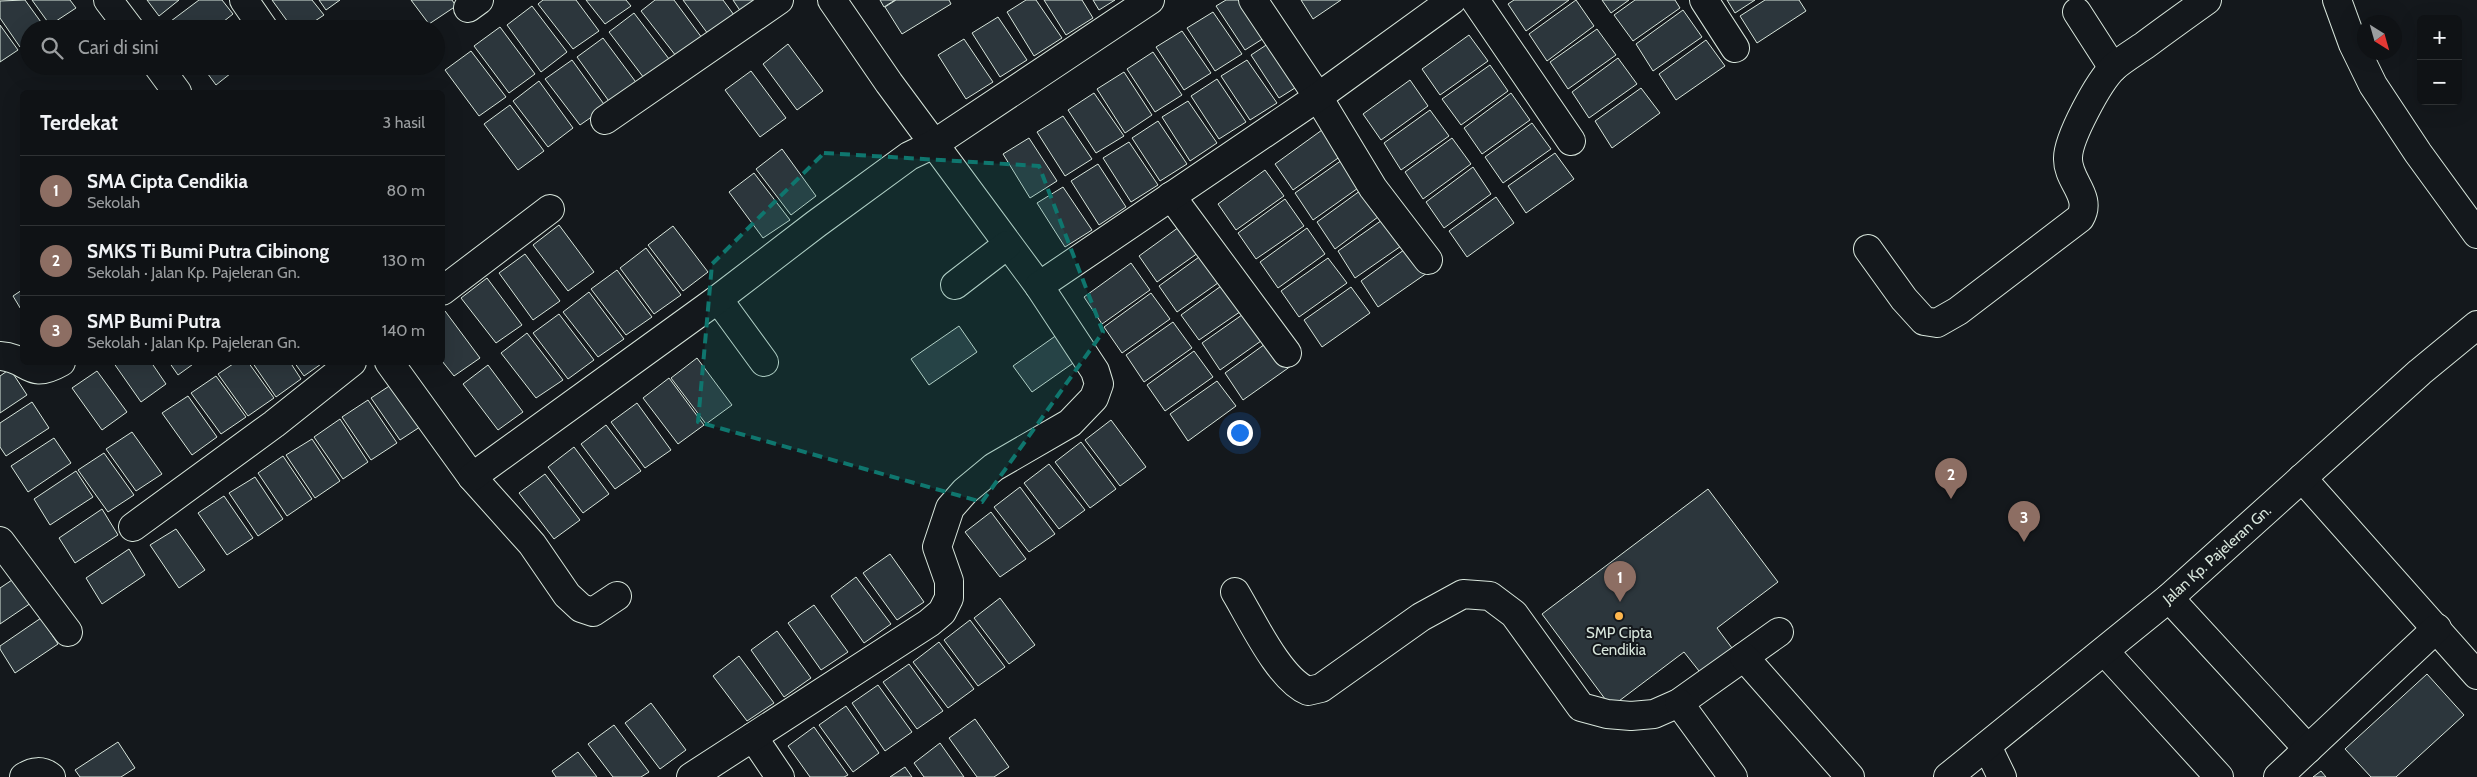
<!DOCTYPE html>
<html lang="id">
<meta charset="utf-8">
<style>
:root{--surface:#0f1215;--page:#1d2022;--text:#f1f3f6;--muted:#9b9ea0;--line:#2f3234;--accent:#ea580c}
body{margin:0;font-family:Cabin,sans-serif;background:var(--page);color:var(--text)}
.controls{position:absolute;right:15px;top:15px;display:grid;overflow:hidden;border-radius:8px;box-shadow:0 5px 20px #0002}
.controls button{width:45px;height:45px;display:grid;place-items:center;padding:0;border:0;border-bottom:1px solid var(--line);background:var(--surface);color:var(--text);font:25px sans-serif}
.compass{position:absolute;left:2357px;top:15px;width:45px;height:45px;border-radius:50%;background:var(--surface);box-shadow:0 5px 20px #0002;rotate:143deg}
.you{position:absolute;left:1239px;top:432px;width:18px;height:18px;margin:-12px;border:4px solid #fff;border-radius:50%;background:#1a73e8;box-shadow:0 0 0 8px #1a73e833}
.badge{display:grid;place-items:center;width:32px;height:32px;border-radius:50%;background:var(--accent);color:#fff;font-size:16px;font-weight:700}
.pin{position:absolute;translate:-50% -41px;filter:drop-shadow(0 1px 2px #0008)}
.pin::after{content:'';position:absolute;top:26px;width:18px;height:15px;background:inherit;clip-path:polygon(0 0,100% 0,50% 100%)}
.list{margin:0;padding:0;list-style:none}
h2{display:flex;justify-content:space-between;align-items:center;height:65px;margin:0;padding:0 20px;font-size:21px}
h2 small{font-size:16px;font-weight:400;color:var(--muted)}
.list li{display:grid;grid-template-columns:32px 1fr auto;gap:15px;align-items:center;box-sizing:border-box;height:70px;padding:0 20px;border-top:1px solid var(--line)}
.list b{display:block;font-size:19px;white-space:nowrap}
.list p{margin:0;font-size:16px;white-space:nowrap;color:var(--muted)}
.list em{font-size:16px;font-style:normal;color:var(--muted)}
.icon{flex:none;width:28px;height:28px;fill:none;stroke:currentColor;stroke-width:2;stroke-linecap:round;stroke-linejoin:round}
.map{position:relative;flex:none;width:2477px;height:777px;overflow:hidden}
.search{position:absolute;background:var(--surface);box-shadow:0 5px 20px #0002;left:20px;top:20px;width:425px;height:55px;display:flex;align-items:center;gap:12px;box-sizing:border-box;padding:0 18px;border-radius:28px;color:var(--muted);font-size:19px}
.panel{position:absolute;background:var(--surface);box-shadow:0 5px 20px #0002;left:20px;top:90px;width:425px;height:275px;border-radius:8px}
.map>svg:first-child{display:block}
.building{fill:#2c363c;stroke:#d8e6dc}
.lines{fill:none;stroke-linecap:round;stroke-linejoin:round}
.minor-casing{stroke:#d8e6dc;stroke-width:30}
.minor{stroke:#14181c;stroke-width:28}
.marked{fill:#0f766e;fill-opacity:0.2;stroke:#0f766e;stroke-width:4;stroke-dasharray:10 6;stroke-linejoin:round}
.poi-dot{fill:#ffb74d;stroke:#14181c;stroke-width:2}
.labels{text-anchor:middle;stroke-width:4;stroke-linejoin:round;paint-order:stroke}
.street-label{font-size:15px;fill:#d8e6dc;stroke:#14181c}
.poi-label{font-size:15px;fill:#d8e6dc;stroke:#14181c}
</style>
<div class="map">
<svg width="2477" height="777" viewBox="0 0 2477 777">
<rect width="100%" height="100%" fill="#14181c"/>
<!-- building -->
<g class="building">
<polygon points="25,0 46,29 29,29 29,41 20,47 0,18 0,1"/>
<polygon points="32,0 70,0 76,8 50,25"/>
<polygon points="147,0 179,0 159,16"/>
<polygon points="199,0 222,0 233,14 214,29 171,29 167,24"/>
<polygon points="272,0 312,0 324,15 303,29 293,29"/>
<polygon points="319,0 340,0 326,10"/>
<polygon points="411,0 452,0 456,6 429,24"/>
<polygon points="543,0 576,0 599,31 573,49 538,4"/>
<polygon points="586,0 626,0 631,6 605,24"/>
<polygon points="655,0 674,0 702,38 676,56 641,11"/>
<polygon points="683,0 723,0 734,15 708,34"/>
<polygon points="733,0 758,0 741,12"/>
<polygon points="880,0 895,0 884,7"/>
<polygon points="896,0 949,0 951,4 902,34 885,7"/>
<polygon points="1026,0 1036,0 1062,38 1034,56 1007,12"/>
<polygon points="1044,0 1082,0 1093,18 1066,35"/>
<polygon points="1093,0 1115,0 1099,10"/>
<polygon points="1226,0 1249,0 1272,33 1245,50 1216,6"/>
<polygon points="1301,0 1341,0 1313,19"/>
<polygon points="1514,0 1569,0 1526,31 1508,4"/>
<polygon points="1576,0 1594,26 1547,61 1529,34"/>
<polygon points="1602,0 1629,0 1611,13"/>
<polygon points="1635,0 1675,0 1680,8 1633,41 1614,15"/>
<polygon points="1727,0 1755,0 1735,13"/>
<polygon points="1765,0 1799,0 1806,11 1757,43 1740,16"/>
<polygon points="532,6 567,52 541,72 507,25"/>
<polygon points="1683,10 1702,37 1653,71 1636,44"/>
<polygon points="1213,12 1242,54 1215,71 1187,28"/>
<polygon points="634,13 669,59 644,78 609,32"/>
<polygon points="998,17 1027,60 1000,77 972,33"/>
<polygon points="0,25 18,50 0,62"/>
<polygon points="500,27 535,74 509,93 474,46"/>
<polygon points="1597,29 1616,55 1568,89 1550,62"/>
<polygon points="1182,31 1211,73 1184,90 1156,47"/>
<polygon points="1469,35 1488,61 1440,95 1422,69"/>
<polygon points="603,38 638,85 611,104 577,57"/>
<polygon points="1277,38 1306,81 1279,98 1251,55"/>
<polygon points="964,39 993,82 966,99 938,55"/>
<polygon points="1706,40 1725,66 1676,100 1659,74"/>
<polygon points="788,44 823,91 797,110 763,64"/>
<polygon points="471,51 506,97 479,116 445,70"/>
<polygon points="1153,52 1182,95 1155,112 1127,69"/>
<polygon points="1618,58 1637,84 1589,118 1572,92"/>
<polygon points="572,60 606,107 580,125 545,79"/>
<polygon points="1247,60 1277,103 1250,120 1221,76"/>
<polygon points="1490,65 1508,91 1461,125 1442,99"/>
<polygon points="202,66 240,66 216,85"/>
<polygon points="751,71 786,118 760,137 725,90"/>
<polygon points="1124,72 1152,115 1125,133 1097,89"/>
<polygon points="1217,79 1246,122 1219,139 1191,96"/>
<polygon points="1410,80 1428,106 1381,140 1363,114"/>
<polygon points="539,81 573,128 548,147 513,101"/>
<polygon points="1641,88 1660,113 1612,148 1595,121"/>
<polygon points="1094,93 1124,136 1096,153 1068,110"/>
<polygon points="1511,93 1530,120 1482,154 1464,128"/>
<polygon points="1188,101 1217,143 1190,161 1162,117"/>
<polygon points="510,105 544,151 518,170 484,124"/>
<polygon points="1430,110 1449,136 1401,170 1384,143"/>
<polygon points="1063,116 1092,159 1065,176 1037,132"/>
<polygon points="1158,121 1187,164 1160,181 1132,138"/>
<polygon points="1532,123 1551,149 1503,183 1485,157"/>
<polygon points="1322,130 1341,156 1293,190 1275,164"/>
<polygon points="1029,138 1057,181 1030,198 1003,154"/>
<polygon points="1452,138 1471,164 1423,199 1405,172"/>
<polygon points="1129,142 1158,185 1131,202 1103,158"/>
<polygon points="782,149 816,196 791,215 756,169"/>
<polygon points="1555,153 1574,179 1526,213 1508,186"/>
<polygon points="1342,160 1361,186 1313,220 1295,193"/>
<polygon points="1098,164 1126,207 1099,225 1071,181"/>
<polygon points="1473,167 1491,194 1444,228 1426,202"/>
<polygon points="1265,170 1284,196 1236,230 1218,204"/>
<polygon points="754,173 790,220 763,238 729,192"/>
<polygon points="1063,187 1092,230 1065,247 1037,203"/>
<polygon points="1364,188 1382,214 1335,249 1317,222"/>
<polygon points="1496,197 1514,223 1467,257 1449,231"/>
<polygon points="1285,199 1304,226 1256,259 1238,233"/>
<polygon points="1385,218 1404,244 1355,278 1338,251"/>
<polygon points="1186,222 1205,248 1157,282 1139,256"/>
<polygon points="559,225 594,272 568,291 533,245"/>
<polygon points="673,226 708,272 683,291 648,245"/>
<polygon points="1307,228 1325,254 1278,288 1260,262"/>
<polygon points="1408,247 1427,273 1378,307 1361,281"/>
<polygon points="646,248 681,295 654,314 620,268"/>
<polygon points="1206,252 1225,278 1177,312 1159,286"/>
<polygon points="525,254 560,301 533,320 499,273"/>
<polygon points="1328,258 1347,283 1299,317 1281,291"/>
<polygon points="1131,263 1150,290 1102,324 1084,297"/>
<polygon points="617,270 652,317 626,335 591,289"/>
<polygon points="487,278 522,325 496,343 461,298"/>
<polygon points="1228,281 1247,307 1199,340 1181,315"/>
<polygon points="1351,287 1370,313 1322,347 1304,320"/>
<polygon points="22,290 22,311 13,296"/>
<polygon points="589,292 624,339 598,357 563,312"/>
<polygon points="1151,293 1170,319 1122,353 1104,327"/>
<polygon points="1249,310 1268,336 1220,370 1202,343"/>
<polygon points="445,311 480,358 454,376 442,361 442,313"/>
<polygon points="559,314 594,360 568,379 533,333"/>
<polygon points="1173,322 1192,348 1144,382 1126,355"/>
<polygon points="959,326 977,352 929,385 911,359"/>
<polygon points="1061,332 1079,359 1032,392 1013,366"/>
<polygon points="527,333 563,380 536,398 501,353"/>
<polygon points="1272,339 1291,366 1243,400 1225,373"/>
<polygon points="1194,351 1213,377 1165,411 1147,385"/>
<polygon points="697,358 732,405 706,424 671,378"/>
<polygon points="113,362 151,362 166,384 141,402"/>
<polygon points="169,362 196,362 178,375"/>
<polygon points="236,362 248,362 274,398 248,416 218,374"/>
<polygon points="252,362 290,362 301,379 276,397"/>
<polygon points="294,362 324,362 304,376"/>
<polygon points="488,365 523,412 498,430 463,384"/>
<polygon points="10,369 27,395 0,413 0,376"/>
<polygon points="97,371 127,412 102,430 72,388"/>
<polygon points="216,376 246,417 221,434 191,393"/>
<polygon points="669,378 704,425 678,444 643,398"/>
<polygon points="397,381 426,423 400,440 371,398"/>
<polygon points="1217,381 1236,406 1188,441 1170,414"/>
<polygon points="188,396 217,437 192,455 162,413"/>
<polygon points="368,400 397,443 371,460 342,417"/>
<polygon points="32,402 49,428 6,456 0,447 0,423"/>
<polygon points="637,403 671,450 645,468 611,422"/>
<polygon points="340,419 368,462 343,479 314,437"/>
<polygon points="1111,420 1146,467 1120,486 1085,440"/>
<polygon points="606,425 641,471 615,489 581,444"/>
<polygon points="132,432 162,474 136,491 106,449"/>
<polygon points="54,438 71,463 28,492 11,466"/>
<polygon points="312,439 340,481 315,498 286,455"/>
<polygon points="1081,442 1116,489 1090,508 1055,462"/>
<polygon points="574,447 609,494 583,513 548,467"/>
<polygon points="104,453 134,495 108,512 78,470"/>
<polygon points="283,456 312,499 287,516 258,473"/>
<polygon points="1049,464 1085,510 1059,529 1024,483"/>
<polygon points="76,471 93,497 50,525 34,499"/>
<polygon points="545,474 580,520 554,539 519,493"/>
<polygon points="255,477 283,519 258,536 229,493"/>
<polygon points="1020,487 1055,534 1029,552 994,507"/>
<polygon points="1708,489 1778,582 1717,628 1735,652 1703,676 1684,652 1611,707 1542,614"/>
<polygon points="224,496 253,538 227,555 198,513"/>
<polygon points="102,509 118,535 75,563 59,538"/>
<polygon points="991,512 1026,559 1000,577 965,532"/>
<polygon points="176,529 205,570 179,588 150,545"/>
<polygon points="129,549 145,575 102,604 86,578"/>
<polygon points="890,554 924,602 897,620 863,573"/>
<polygon points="856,577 891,624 864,643 831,596"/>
<polygon points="15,578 31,603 0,624 0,588"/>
<polygon points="1000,598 1035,645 1009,664 974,618"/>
<polygon points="814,605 848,652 821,670 788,623"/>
<polygon points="41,618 58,644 15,673 0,649 0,646"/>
<polygon points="970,620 1005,667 978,686 944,640"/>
<polygon points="777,631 811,678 784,697 751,650"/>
<polygon points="939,642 974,689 948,708 913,662"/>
<polygon points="739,656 774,703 747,721 713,676"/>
<polygon points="909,664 943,711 917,729 883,682"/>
<polygon points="2427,674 2464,715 2396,777 2371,777 2345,749"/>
<polygon points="878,685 912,732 885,751 852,703"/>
<polygon points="651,703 686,750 660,769 625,723"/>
<polygon points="846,706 879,753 853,772 819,725"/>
<polygon points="975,719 1009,767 994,777 977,777 949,738"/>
<polygon points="614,725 649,772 641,777 613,777 588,744"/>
<polygon points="814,727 848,775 844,777 810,777 788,746"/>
<polygon points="118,742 135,768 121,777 80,777 75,770"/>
<polygon points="940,743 964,777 924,777 914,763"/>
<polygon points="578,752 597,777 556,777 552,771"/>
<polygon points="905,767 912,777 890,777"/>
<polygon points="2321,771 2326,777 2313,777"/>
</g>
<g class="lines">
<!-- minor casing -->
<g class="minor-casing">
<g id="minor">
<polyline points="108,0 130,29"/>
<polyline points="244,0 264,29"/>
<polyline points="832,0 889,83 1039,286"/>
<polyline points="1253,0 1318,97 1373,188 1428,260"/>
<polyline points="1475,0 1571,141"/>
<polyline points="1704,0 1735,48"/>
<polyline points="2337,0 2353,44 2373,85 2418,153 2477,234"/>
<polyline points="468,8 479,0"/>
<polyline points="2077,12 2113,68"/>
<polyline points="158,66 177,92"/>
<polyline points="605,120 779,0"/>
<polyline points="1171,196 1287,353"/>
<path d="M1868,249L1904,299L1924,321L1937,323L1958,311L2080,218C2093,196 2067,181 2068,158C2068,138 2099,81 2114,67C2123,59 2135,52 2145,45C2165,30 2186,15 2207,0"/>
<polyline points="955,285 1007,245"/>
<polyline points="442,291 550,209"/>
<polyline points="718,299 764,362"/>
<path d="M0,356C30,358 28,381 61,362"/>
<polyline points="389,362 472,477 532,544 567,595 581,608 593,612 617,596"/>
<polyline points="472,477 718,299 816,224 909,156 934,144 1150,0"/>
<polyline points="2302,478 2477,675"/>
<polyline points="133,527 274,424 352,362"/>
<polyline points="0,541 68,632"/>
<path d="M1235,592C1252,620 1279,679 1308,691L1321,688L1421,617L1463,594L1490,596L1514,614L1581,707L1607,714L1631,716L1654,714L1679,703L1779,632"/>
<polyline points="2169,598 2308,749"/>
<polyline points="2105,652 2219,777"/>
<polyline points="1744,657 1850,777"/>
<polyline points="1679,703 1733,777"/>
<polyline points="753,737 780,777"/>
<polyline points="1987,746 2002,777"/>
<path d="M24,777C33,771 42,770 51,777"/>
<polyline points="691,777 929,623 942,612 949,598 949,581 937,547 950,508 965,491 994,467 1070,423 1094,398 1099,384 1095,371 1039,286 1318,97 1452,0"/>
<path id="s1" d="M1948,777L2169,598L2420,372L2477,325"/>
<polyline points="2278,777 2437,628"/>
</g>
</g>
<!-- minor -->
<use href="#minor" class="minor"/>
</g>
<!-- marked area -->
<path class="marked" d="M824,153L1039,166L1103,332L982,502L698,422L712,264Z"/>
<!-- markers -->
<circle class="poi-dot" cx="1619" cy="616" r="5"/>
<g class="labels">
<!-- street labels -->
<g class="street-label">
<text dy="5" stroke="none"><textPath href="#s1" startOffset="349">Jalan Kp. Pajeleran Gn.</textPath></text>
</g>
<!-- poi labels -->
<g class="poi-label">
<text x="1619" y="638">SMP Cipta<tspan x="1619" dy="17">Cendikia</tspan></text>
</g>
</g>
</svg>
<div class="controls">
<button>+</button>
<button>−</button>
</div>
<svg class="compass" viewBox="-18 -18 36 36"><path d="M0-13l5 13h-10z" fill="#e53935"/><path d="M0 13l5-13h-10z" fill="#9b9ea0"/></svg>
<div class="you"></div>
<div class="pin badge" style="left:1620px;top:602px;background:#8d6e63">1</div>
<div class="pin badge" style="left:1951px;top:499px;background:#8d6e63">2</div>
<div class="pin badge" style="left:2024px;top:542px;background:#8d6e63">3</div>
<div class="search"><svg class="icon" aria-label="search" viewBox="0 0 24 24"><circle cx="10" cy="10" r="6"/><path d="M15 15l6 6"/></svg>Cari di sini</div>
<section class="panel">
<h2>Terdekat<small>3 hasil</small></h2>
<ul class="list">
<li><span class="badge" style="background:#8d6e63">1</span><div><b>SMA Cipta Cendikia</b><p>Sekolah</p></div><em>80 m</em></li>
<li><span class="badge" style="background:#8d6e63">2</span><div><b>SMKS Ti Bumi Putra Cibinong</b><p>Sekolah · Jalan Kp. Pajeleran Gn.</p></div><em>130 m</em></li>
<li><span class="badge" style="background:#8d6e63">3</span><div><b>SMP Bumi Putra</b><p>Sekolah · Jalan Kp. Pajeleran Gn.</p></div><em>140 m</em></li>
</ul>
</section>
</div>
